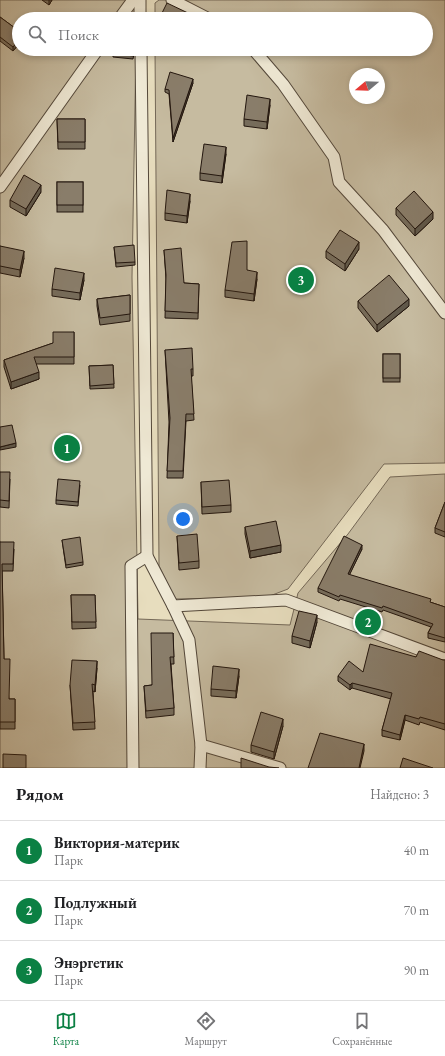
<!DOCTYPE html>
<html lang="ru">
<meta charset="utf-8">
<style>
:root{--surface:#fff;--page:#f6f6f6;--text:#202124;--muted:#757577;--line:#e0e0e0;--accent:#0b8043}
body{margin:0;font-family:"EB Garamond",serif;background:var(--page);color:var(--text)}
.compass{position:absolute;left:349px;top:68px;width:36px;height:36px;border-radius:50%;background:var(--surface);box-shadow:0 2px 6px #0003;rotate:251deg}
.you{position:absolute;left:183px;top:519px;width:14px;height:14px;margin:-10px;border:3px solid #fff;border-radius:50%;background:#1a73e8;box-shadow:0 0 0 6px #1a73e833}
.badge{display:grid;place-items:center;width:26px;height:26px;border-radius:50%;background:var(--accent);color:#fff;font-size:13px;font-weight:700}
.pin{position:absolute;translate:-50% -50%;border:2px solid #fff;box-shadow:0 1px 4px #0006}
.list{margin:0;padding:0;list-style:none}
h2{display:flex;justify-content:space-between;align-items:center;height:52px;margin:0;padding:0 16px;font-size:17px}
h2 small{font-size:13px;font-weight:400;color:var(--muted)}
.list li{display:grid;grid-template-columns:26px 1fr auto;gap:12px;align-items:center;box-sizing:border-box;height:60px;padding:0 16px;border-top:1px solid var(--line)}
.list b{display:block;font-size:15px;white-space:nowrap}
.list p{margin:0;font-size:13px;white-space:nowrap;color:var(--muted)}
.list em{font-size:13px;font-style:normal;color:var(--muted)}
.icon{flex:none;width:22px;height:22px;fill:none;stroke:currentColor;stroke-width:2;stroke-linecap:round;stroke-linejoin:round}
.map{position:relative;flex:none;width:445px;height:768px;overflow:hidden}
.search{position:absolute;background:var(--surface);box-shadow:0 2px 6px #0003;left:12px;right:12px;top:12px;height:44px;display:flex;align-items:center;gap:10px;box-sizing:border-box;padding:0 14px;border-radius:22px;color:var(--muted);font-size:15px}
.sheet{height:232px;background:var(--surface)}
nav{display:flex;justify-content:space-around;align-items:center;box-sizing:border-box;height:56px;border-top:1px solid var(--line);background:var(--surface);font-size:11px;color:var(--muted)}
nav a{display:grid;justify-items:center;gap:2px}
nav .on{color:var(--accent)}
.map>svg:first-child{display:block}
.green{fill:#c6bba0;stroke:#746857;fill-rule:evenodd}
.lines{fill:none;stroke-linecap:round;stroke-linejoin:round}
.service-casing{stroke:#54483a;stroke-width:13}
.service{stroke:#efe9d5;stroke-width:11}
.wall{fill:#766c5b;stroke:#23160e}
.shaded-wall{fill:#60584a;stroke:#23160e}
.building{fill:#897d6a;stroke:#23160e}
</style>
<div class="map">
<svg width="445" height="768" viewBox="0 0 445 768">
<rect width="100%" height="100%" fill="#e7ddbe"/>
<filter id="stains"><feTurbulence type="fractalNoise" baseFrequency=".005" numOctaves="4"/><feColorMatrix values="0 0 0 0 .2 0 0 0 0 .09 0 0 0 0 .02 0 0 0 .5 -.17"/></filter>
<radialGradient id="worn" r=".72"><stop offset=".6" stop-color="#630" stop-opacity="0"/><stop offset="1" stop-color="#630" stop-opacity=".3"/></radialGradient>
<!-- green -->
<g class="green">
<polygon points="0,0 136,0 136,19 19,19 19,49 136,49 132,277 138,619 290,625 298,593 348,534 390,477 445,474 445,768 0,768"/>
<path d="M159,0H445V463L384,464L288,589L267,597L175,599L159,566L155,49H426V19H155V3ZM355,74H379V98H355Z"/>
</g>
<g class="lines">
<!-- service casing -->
<g class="service-casing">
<g id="service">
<polyline points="140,0 140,19"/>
<polyline points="172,0 209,19"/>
<polyline points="119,19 133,0"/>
<polyline points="141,49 147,556 173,606 189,640 201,745 200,768"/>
<polyline points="253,49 283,84 334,157 339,182 383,230 445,313"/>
<polyline points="0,187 98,49"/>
<polyline points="173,606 286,600 445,659"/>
<polyline points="201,745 280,768"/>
<polyline points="133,768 131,566 147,556"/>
</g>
</g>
<!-- service -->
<use href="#service" class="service"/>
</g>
<!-- wall -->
<g class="wall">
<polygon points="42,0 52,0 49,5"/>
<polygon points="0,17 19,31 19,44 13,51 0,41"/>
<polygon points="135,49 133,59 113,57 113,53"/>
<polygon points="193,83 173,142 169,94 165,92 165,89"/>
<polygon points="270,105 267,129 244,126 244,119"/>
<polygon points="57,119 85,119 85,149 58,149"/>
<polygon points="226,154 222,183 200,180 200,173"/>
<rect x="57" y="182" width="26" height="30"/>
<polygon points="41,192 26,216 10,207 10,200"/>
<polygon points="190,201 187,223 165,220 165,213"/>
<polygon points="396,208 433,219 415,236 396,215"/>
<polygon points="0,246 24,258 20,277 0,273"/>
<polygon points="114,247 135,262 135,265 116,267"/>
<polygon points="359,249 345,271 326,258 326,251"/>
<polygon points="164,250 184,283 199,284 198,319 165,318 166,279"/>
<polygon points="247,270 257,279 254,301 225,297 225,290"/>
<polygon points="84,280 80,300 52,296 52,289"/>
<polygon points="130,295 130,321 100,325 97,306 97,299"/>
<polygon points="358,301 409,306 377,332 358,308"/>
<polygon points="74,332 74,364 36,364 39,379 11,389 4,367 4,360 53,343"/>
<polygon points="165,350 193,369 193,376 191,376 194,420 186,421 183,478 167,478 169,422"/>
<rect x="383" y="354" width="17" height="28"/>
<polygon points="113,365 114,388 90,389 89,366"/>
<polygon points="0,472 10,479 9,508 0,507"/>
<polygon points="201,482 231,505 231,512 202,514"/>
<polygon points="80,485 78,506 56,504 56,500"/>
<polygon points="445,502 445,537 435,533 435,528"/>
<polygon points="245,527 281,552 250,558 245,534"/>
<polygon points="177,536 199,561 199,568 179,570"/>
<polygon points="62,540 83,562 83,565 66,568"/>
<polygon points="0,542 14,549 13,571 2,571 3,611 4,659 9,699 15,699 15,729 0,729"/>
<polygon points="362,549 349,575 445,607 445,642 428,638 428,633 431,627 383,610 382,612 340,599 339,601 318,592 318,588"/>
<polygon points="71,595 95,595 96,628 72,629"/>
<polygon points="317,622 310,648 292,643 292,636"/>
<polygon points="173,633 174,664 171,664 174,708 174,715 146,718 144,686 152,685"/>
<polygon points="416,657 443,660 445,660 445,730 420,722 419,725 405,720 400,740 382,736 382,730 391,699 352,688 350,690 338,681 338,676 363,672"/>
<polygon points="97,668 95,692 93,691 95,729 73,730 70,685"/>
<polygon points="239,676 236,698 211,696 211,689"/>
<polygon points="283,726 274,759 251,752 251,745"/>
</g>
<!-- shaded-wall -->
<g class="shaded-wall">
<polygon points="49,0 52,0 49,5"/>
<polygon points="188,13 188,19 185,19"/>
<polygon points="19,40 19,44 13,51 13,47"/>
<polygon points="193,79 193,83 173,142 173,138"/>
<polygon points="270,99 270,105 267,129 267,122"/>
<polygon points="226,147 226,154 222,183 222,176"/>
<polygon points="41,185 41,192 26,216 26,209"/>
<polygon points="190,194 190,201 187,223 187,216"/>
<polygon points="433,212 433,219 415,236 415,229"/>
<polygon points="359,242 359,249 345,271 345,264"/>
<polygon points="24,251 24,258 20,277 20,270"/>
<polygon points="257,272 257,279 254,301 254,294"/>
<polygon points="84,273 84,280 80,300 80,293"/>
<polygon points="409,299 409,306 377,332 377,325"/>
<polygon points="39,372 39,379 11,389 11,382"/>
<polygon points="16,443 16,447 0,450 0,447"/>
<polygon points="281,545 281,552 250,558 250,551"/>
<polygon points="362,545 362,549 348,578 348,574"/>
<polygon points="317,615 317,622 310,648 310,641"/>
<polygon points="97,661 97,668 95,692 95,685"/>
<polygon points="239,669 239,676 236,698 236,691"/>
<polygon points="352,683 352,688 350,690 350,685"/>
<polygon points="405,715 405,720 400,740 400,735"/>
<polygon points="283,719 283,726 274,759 274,752"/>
<polygon points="364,744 364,751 360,768 359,768"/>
</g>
<!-- building -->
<g class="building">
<polygon points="167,3 188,13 185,19 159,19"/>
<polygon points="0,17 19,31 19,40 13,47 0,37"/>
<polygon points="114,49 134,49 133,56 113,53"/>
<polygon points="170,72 193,79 173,138 169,90 165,89"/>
<polygon points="247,95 270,99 267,122 244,119"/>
<polygon points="57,119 85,119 85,142 58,142"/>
<polygon points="204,144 226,147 222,176 200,173"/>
<polygon points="24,175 41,185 26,209 10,200"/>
<rect x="57" y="182" width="26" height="23"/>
<polygon points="167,190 190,194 187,216 165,213"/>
<polygon points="414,191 433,212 415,229 396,208"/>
<polygon points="340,230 359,242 345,264 326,251"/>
<polygon points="247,241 247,270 257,272 254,294 225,290 232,242"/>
<polygon points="134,245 135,262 116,263 114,247"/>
<polygon points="0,246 24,251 20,270 0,266"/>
<polygon points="181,248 184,283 199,284 198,313 165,311 166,275 164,250"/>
<polygon points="55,268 84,273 80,293 52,289"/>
<polygon points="389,275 409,299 377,325 358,301"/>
<polygon points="130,295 130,314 100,318 97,299"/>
<polygon points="53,332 74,332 74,357 34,357 39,372 11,382 4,360 53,343"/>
<polygon points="192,348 193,369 191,369 194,414 186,414 183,471 167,471 170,418 165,350"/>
<rect x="383" y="354" width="17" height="24"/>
<polygon points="113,365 114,384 90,386 89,366"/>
<polygon points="12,425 16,443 0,447 0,427"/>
<polygon points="0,472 10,472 9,501 0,500"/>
<polygon points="58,479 80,481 78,502 56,500"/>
<polygon points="229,480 231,505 202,507 201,482"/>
<polygon points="445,502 445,532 435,528"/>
<polygon points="276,521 281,545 250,551 245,527"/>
<polygon points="197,534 199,561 179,563 177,536"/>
<polygon points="344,536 362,545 348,574 431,599 430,602 445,607 445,638 428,633 433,624 383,606 382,608 340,595 339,597 318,588"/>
<polygon points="80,537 83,562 66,565 62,540"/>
<polygon points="0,542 14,542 13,564 2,564 3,611 4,659 10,659 9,699 15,699 15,722 0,722"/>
<polygon points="71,595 95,595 96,622 72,622"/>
<polygon points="299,611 317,615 310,641 292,636"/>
<polygon points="151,633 173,633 174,657 170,657 174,708 146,711 144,686 152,685"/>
<polygon points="370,644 416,657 419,651 443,660 445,660 445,724 420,717 419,719 405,715 400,735 382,730 392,693 352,683 350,685 338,676 349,661 363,672"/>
<polygon points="72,660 97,661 95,685 92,684 95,722 73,723 70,685"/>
<polygon points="213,666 239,669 236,691 211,689"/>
<polygon points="261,712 283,719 274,752 251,745"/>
<polygon points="320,733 364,744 359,768 308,768"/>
<polygon points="3,754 26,755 26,768 3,768"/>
<polygon points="241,758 269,767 279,768 241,768"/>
<polygon points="403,758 433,768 400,768"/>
</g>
<rect width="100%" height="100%" filter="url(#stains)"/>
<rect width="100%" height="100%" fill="url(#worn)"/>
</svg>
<svg class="compass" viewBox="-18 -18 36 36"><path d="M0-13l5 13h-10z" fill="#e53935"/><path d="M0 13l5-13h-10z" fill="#757577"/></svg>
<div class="you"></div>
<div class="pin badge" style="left:67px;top:448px">1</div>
<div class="pin badge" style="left:368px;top:622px">2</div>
<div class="pin badge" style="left:301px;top:280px">3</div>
<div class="search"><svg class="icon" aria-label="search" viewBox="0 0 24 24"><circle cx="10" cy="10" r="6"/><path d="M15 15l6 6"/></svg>Поиск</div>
</div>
<section class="sheet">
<h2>Рядом<small>Найдено: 3</small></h2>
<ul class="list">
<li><span class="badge">1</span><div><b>Виктория-материк</b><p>Парк</p></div><em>40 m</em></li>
<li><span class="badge">2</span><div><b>Подлужный</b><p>Парк</p></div><em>70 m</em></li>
<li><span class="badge">3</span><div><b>Энэргетик</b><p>Парк</p></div><em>90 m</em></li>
</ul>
</section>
<nav>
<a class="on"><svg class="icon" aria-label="map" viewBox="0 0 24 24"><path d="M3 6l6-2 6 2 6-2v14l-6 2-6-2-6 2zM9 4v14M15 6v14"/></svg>Карта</a>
<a><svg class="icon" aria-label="directions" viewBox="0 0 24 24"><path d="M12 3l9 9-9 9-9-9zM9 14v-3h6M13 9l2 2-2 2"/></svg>Маршрут</a>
<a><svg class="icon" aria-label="saved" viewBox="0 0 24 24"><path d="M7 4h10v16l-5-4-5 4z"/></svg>Сохранённые</a>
</nav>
